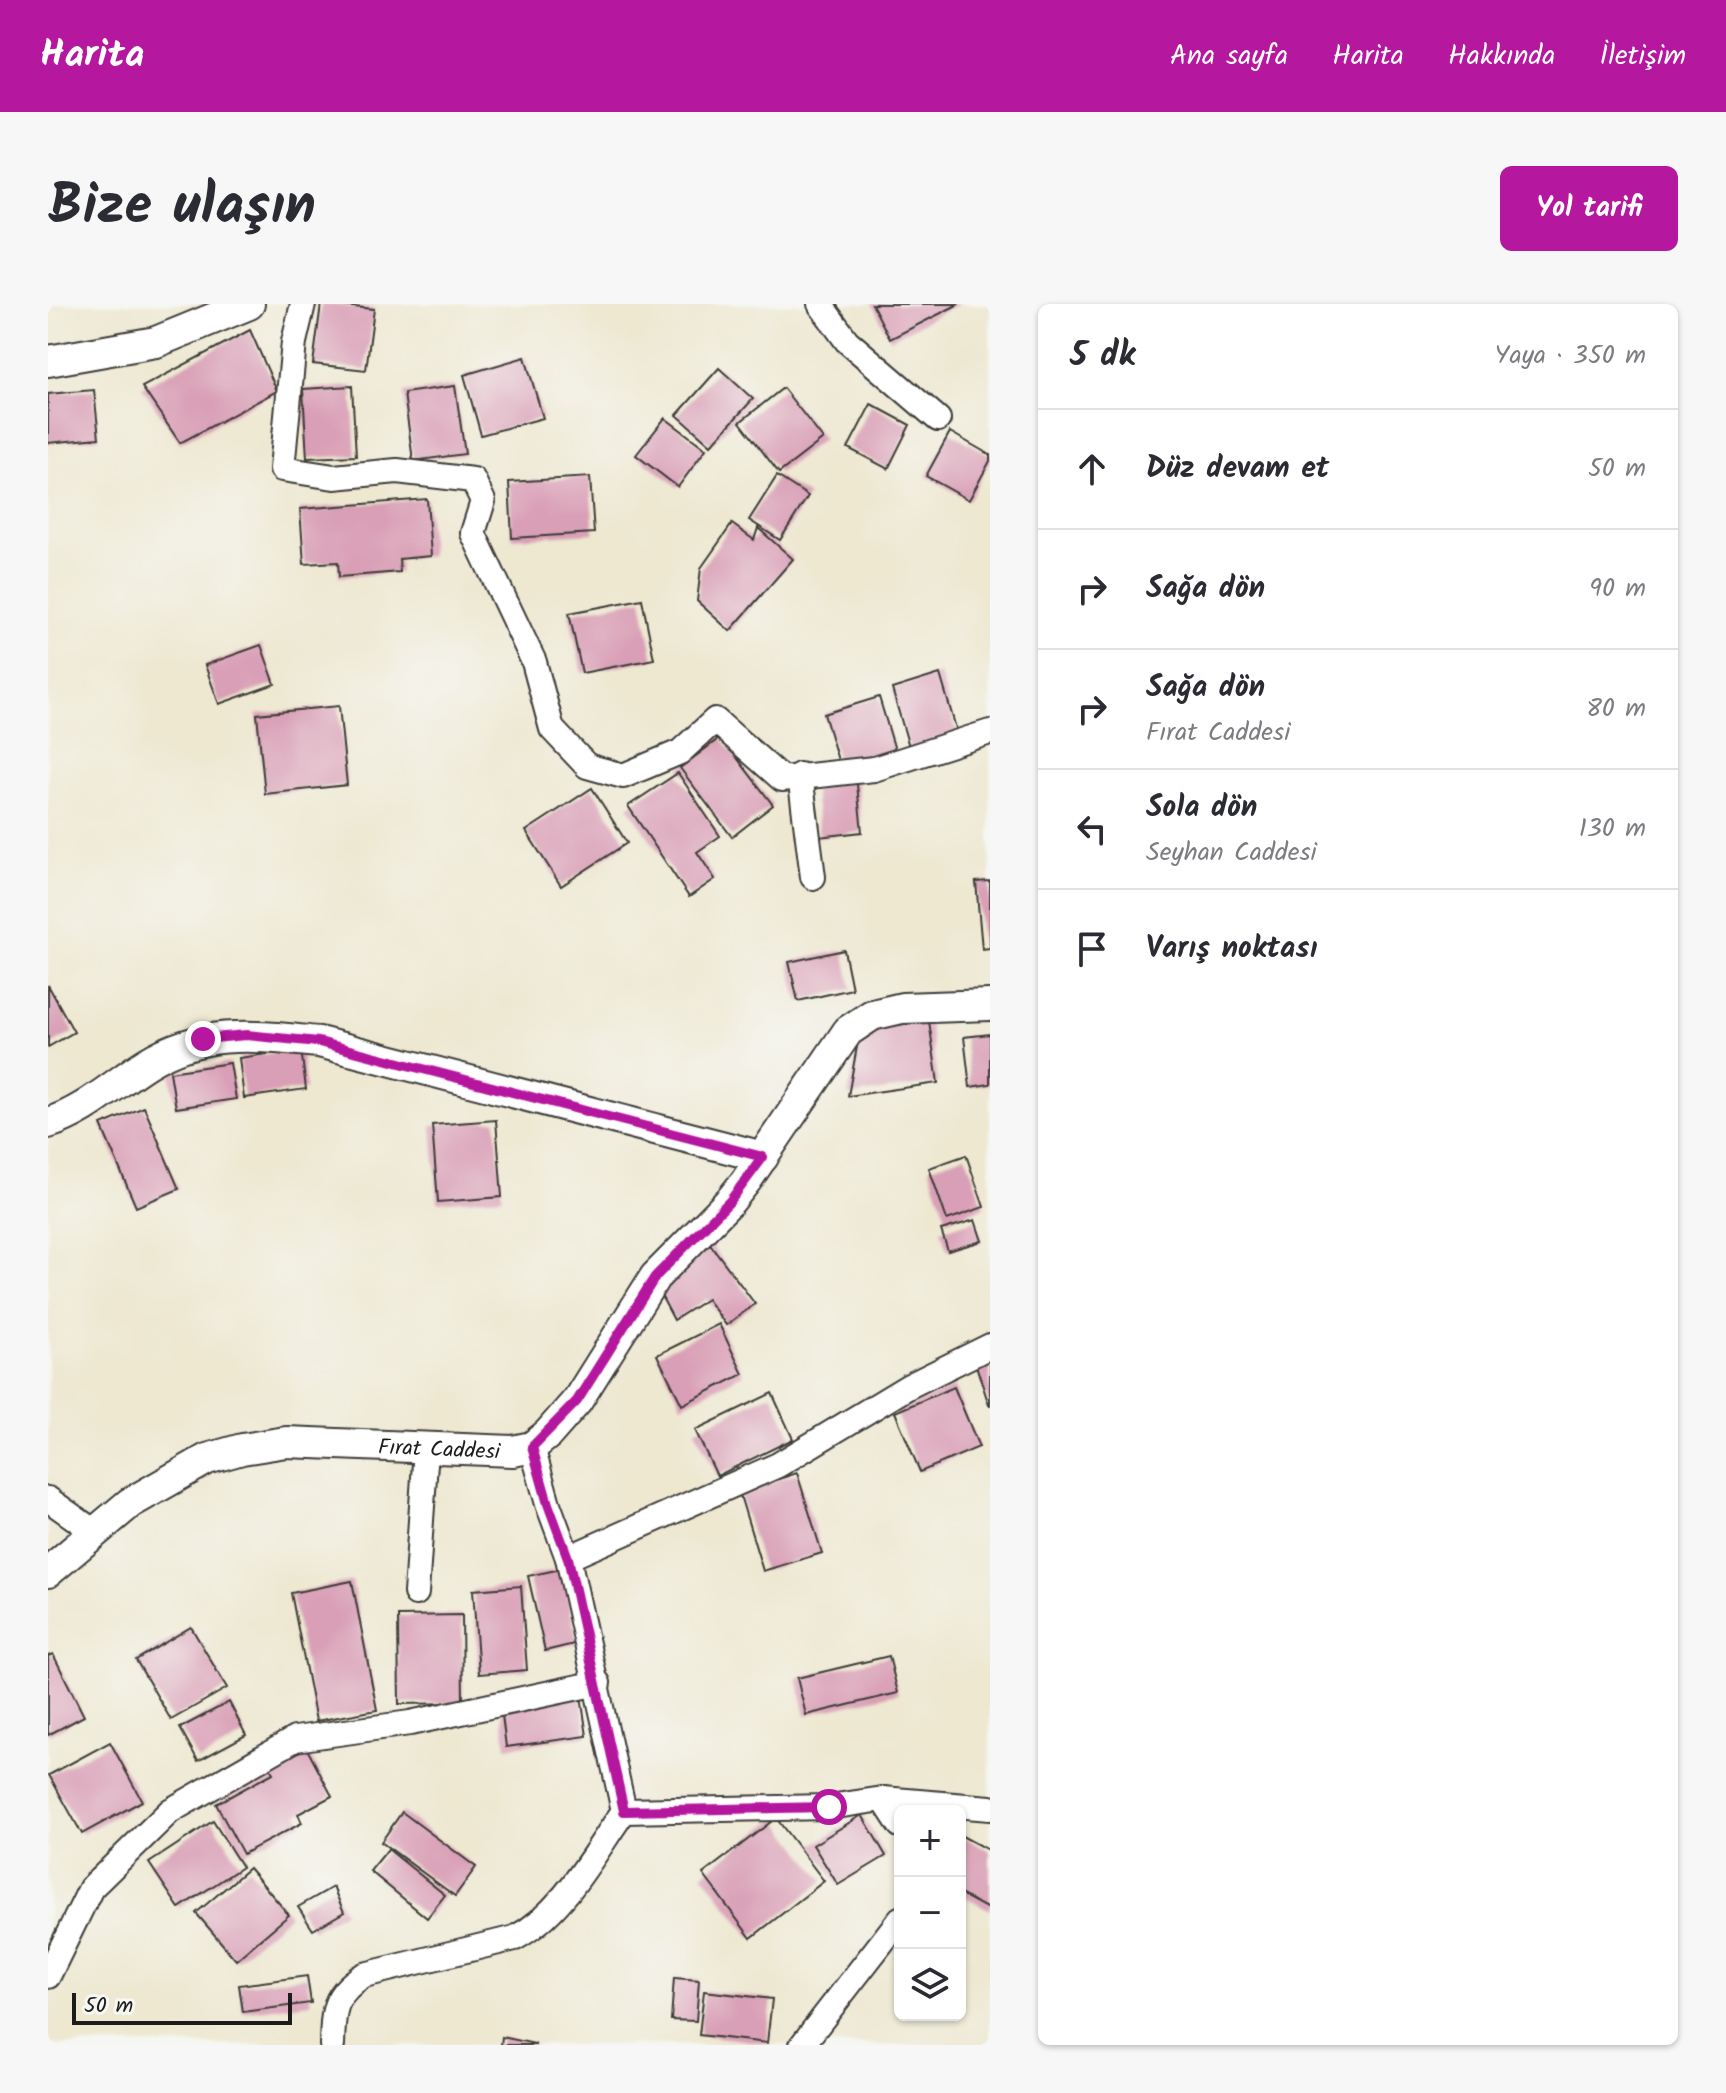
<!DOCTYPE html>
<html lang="tr">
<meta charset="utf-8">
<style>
:root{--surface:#fff;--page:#f7f7f7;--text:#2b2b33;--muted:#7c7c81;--line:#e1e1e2;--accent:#b5179e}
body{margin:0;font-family:Kalam,sans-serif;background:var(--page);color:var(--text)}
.controls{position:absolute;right:24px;bottom:24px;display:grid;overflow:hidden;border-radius:12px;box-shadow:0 2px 6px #0004}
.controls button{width:72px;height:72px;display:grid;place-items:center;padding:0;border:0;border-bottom:2px solid var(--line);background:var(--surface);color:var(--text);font:40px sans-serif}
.scale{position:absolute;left:24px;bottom:20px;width:220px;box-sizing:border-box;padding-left:8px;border:4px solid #1c1c1c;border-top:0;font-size:22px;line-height:28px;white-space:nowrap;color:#1c1c1c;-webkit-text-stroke:6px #f6f6f2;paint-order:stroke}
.stop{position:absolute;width:24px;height:24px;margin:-18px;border:6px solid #b5179e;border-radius:50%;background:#fff}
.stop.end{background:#b5179e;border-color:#fff;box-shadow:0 2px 8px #0008}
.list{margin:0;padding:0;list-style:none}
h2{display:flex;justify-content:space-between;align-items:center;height:104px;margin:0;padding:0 32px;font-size:34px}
h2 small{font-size:26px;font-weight:400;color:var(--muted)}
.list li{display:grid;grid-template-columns:52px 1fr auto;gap:24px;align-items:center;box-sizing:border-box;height:120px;padding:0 32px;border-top:2px solid var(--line)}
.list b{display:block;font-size:30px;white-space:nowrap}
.list p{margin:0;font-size:26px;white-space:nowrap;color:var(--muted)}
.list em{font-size:26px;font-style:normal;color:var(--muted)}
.icon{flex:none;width:44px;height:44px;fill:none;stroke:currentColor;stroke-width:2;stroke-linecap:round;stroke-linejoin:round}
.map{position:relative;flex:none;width:942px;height:1741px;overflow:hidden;border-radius:12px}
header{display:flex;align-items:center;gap:48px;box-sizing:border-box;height:112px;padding:0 40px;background:var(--accent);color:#fff}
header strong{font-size:38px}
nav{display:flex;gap:44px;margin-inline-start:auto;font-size:28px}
.intro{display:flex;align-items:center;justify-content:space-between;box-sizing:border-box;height:192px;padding:0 48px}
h1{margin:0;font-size:56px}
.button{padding:20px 36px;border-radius:12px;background:var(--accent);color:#fff;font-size:28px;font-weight:700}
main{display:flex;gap:48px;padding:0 48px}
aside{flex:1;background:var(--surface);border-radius:12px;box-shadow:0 2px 6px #0004}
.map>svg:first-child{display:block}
.building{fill:#d99fb6}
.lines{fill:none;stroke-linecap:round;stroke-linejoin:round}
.minor-casing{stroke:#3c3b37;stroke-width:28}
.tertiary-casing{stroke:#3c3b37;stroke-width:34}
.minor{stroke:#fff;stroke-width:24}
.tertiary{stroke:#fff;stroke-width:30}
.route{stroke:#b5179e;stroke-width:10}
.labels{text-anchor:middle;stroke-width:6;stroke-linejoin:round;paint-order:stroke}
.street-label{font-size:22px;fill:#1c1c1c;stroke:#f6f6f2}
</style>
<header>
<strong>Harita</strong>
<nav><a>Ana sayfa</a><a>Harita</a><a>Hakkında</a><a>İletişim</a></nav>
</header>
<div class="intro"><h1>Bize ulaşın</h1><a class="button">Yol tarifi</a></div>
<main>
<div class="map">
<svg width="942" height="1741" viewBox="0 0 942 1741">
<rect width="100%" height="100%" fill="#f6f6f2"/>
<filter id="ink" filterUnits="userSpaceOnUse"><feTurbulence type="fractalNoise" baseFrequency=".0125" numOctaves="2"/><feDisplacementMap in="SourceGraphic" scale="16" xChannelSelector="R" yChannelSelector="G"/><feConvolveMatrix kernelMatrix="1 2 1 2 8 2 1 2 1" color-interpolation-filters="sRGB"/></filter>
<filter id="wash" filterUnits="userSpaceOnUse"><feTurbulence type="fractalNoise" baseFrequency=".006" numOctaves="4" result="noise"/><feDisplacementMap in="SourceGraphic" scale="32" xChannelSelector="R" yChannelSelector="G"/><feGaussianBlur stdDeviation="1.8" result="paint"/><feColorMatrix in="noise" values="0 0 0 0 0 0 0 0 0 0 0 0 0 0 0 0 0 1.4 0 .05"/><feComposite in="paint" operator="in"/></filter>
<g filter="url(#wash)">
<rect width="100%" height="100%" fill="#eee8d1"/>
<g id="blocks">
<!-- building -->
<g class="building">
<polygon points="273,0 326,5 318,66 265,60"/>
<polygon points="824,0 911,0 842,35"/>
<polygon points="202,26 229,87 132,139 94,83"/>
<polygon points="477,53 495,114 433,131 416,71"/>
<polygon points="671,64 705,95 663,141 629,111"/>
<polygon points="304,82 308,152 259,154 255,85"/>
<polygon points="407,82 417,150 365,157 356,89"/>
<polygon points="735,84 775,135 731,169 692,118"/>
<polygon points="46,86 51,134 0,139 0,90"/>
<polygon points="823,100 862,121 840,165 800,144"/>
<polygon points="617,114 658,145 630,183 588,151"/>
<polygon points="902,128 942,151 942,157 921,196 878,172"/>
<polygon points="729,172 760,192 732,236 701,216"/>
<polygon points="542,173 546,229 464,234 461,178"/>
<polygon points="379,195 383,252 351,255 352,268 291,273 290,258 256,260 252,205"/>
<polygon points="684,220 706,236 710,224 745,255 682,327 649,297 653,264"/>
<polygon points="594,295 606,355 534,369 521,309"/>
<polygon points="213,341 227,380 171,400 157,361"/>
<polygon points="892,370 910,431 862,446 844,385"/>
<polygon points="831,393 847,446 792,463 776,410"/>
<polygon points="291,402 299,481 217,490 209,410"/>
<polygon points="673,433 725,501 684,533 632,464"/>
<polygon points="630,469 672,532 649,548 667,575 641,593 580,502"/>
<polygon points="808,471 814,528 771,533 765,476"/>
<polygon points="544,484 579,539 513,582 478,527"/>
<polygon points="942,577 942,644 934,645 928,578"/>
<polygon points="796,646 804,685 750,697 741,658"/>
<polygon points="0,681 26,728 0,743"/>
<polygon points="881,717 890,779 800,792 812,726"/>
<polygon points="942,730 942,780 922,783 916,733"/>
<polygon points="253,745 258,785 196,794 191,754"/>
<polygon points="182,759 188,795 128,804 122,768"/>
<polygon points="96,803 131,885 88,903 53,821"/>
<polygon points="448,816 454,893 390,898 384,821"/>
<polygon points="918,851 936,903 899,916 881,864"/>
<polygon points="927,916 934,937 900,947 893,926"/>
<polygon points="660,937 707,1000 678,1021 659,995 626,1016 611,988"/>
<polygon points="671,1020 695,1070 634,1101 609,1051"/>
<polygon points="942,1052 942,1101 941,1101 927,1058"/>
<polygon points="906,1083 931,1143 872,1168 847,1108"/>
<polygon points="724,1089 745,1135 669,1172 647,1126"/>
<polygon points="749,1169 774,1249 715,1267 691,1188"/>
<polygon points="513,1265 530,1339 497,1347 480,1272"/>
<polygon points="304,1277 329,1406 268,1417 243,1289"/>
<polygon points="473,1282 479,1366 431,1370 425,1286"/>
<polygon points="414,1311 415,1399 351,1400 350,1312"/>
<polygon points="143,1323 179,1384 123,1416 88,1356"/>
<polygon points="5,1350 36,1412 0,1431 0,1352"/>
<polygon points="841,1352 850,1389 758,1411 749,1374"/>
<polygon points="533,1392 539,1432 458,1443 453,1403"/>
<polygon points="181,1398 198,1431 150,1457 132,1424"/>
<polygon points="62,1438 94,1497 34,1530 1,1471"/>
<polygon points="258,1443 284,1492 250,1510 254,1519 195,1550 168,1500 225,1469 221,1462"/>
<polygon points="354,1508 428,1563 407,1592 333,1538"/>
<polygon points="814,1511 838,1552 790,1581 765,1541"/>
<polygon points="728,1514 776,1577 703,1634 655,1570"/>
<polygon points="165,1517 194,1563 131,1604 101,1559"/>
<polygon points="912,1531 942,1547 942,1606 912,1590"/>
<polygon points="340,1545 397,1591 379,1614 322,1567"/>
<polygon points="201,1564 241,1611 188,1656 148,1609"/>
<polygon points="285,1583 296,1608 265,1626 250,1603"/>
<polygon points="259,1672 263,1699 195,1708 191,1681"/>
<polygon points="626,1674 651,1676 648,1717 623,1716"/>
<polygon points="656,1687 724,1695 719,1739 651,1731"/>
<polygon points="454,1733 487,1740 487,1741 453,1741"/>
</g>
</g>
</g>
<g filter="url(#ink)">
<use href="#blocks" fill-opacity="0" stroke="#3c3b37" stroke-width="2"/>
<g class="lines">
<!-- minor casing -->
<g class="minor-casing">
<g id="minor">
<polyline points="255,0 246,38 234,165 286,173 349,167 425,176 435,197 425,229 486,358 504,425 539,462 575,472 632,448 667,416 734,475 826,465 942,428"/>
<polyline points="772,0 799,37 890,115"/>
<polyline points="752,471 765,573"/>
<polyline points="0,1195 48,1229"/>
<polyline points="520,1254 730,1161 861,1082 942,1042"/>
<polyline points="368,1289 378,1144"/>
<polyline points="835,1495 852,1521"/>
<polyline points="576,1507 781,1503 835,1495 942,1504"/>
<polyline points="0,1672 43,1584 122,1507 247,1435 362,1419 550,1379"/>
<path d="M284,1741C285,1707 285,1690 316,1671L467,1634C515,1609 545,1550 576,1507L520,1254L500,1200L484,1143"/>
<polyline points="754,1741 852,1615"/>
</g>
</g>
<!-- tertiary casing -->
<g class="tertiary-casing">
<g id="tertiary">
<polyline points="0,57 108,38 201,0"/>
<path d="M0,819C37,808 67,779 99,759C156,724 208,732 271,738L715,853"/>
<path id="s1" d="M0,1268L82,1199L159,1155L194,1145L238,1138L465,1147L484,1143L500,1130L529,1097L607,973L682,897L698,877L800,727L824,711L854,704L942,701"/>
</g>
</g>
<!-- minor -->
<use href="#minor" class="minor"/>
<!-- tertiary -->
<use href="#tertiary" class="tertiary"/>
</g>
</g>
<g class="lines" filter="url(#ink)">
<!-- route -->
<polyline class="route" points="155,735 198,731 271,738 715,853 682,897 607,973 529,1097 484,1143 500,1200 520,1254 576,1507 781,1503"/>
</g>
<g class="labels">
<!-- street labels -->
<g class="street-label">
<text dy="8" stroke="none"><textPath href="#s1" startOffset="430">Fırat Caddesi</textPath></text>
</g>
</g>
</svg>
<div class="controls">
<button>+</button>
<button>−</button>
<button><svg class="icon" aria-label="layers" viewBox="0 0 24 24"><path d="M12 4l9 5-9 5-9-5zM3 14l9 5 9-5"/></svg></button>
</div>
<div class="scale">50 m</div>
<div class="stop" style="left:781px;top:1503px"></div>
<div class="stop end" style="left:155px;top:735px"></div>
</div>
<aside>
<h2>5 dk<small>Yaya · 350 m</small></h2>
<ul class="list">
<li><svg class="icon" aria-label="ahead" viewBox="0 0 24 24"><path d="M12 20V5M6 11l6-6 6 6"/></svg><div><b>Düz devam et</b></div><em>50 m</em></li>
<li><svg class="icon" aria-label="right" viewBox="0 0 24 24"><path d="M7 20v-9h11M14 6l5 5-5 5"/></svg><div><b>Sağa dön</b></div><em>90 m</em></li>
<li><svg class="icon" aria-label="right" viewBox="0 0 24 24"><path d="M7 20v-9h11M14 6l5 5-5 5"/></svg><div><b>Sağa dön</b><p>Fırat Caddesi</p></div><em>80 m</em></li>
<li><svg class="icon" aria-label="left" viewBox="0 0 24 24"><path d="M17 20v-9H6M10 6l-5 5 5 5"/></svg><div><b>Sola dön</b><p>Seyhan Caddesi</p></div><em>130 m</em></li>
<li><svg class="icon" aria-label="arrive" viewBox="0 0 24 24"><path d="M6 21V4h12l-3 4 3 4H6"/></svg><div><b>Varış noktası</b></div></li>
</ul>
</aside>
</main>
